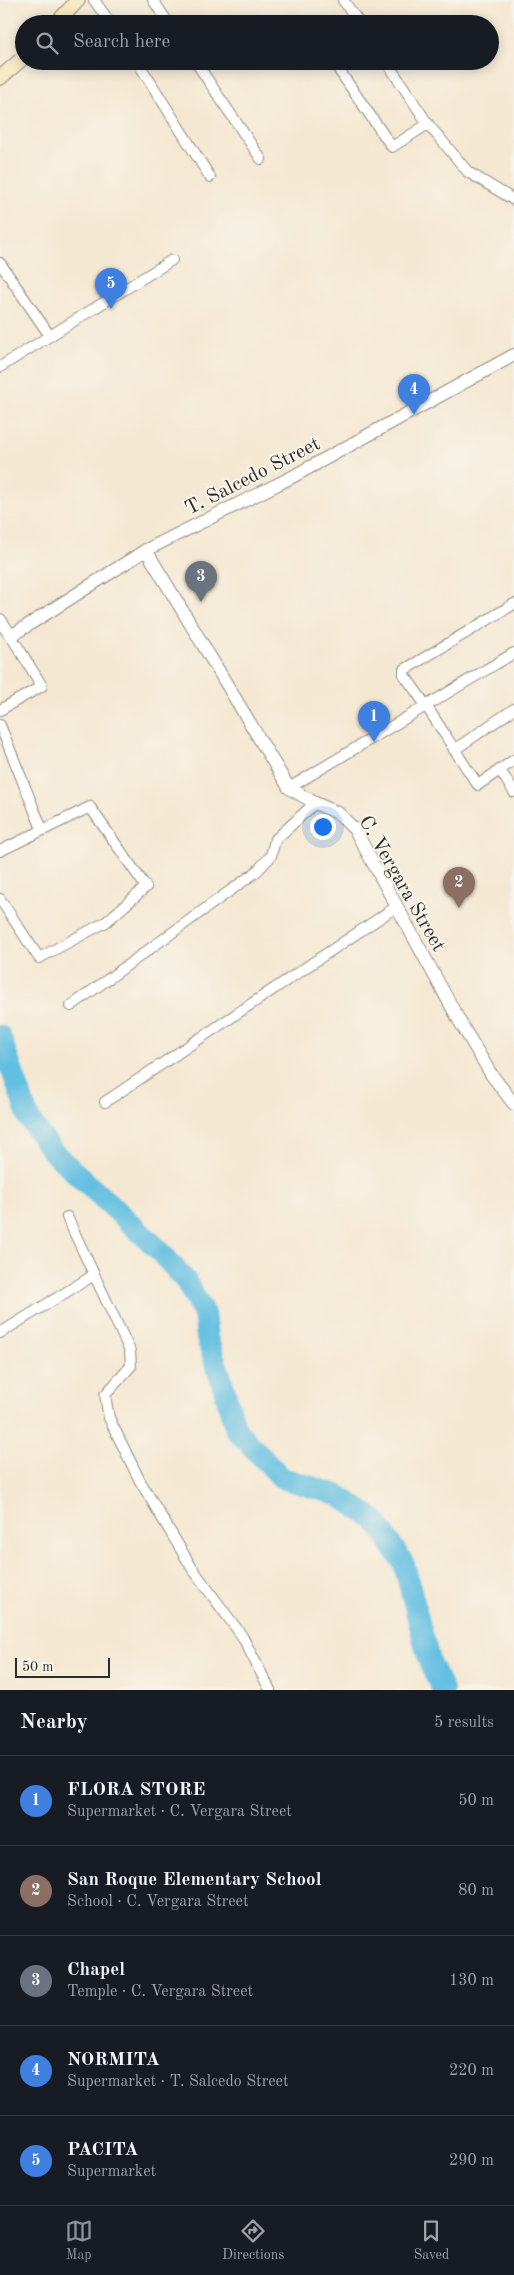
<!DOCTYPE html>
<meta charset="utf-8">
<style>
:root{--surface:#171b24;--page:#242831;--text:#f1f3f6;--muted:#9ea1a6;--line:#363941;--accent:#8c9099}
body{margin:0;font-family:"Old Standard TT",serif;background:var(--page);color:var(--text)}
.scale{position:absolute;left:15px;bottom:12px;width:95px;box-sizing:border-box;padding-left:5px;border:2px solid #2b2b2b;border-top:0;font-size:14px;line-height:18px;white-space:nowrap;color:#2b2b2b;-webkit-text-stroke:4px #f7f3e8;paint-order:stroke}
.you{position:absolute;left:322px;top:826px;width:18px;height:18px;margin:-12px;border:4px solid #fff;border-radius:50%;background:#1a73e8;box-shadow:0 0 0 8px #1a73e833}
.badge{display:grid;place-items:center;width:32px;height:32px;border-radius:50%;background:var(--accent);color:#fff;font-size:16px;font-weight:700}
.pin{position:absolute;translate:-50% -41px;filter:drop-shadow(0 1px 2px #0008)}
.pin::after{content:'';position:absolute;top:26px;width:18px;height:15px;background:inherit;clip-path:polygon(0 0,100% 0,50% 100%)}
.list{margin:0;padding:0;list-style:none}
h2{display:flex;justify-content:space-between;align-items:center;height:65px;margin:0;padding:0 20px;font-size:21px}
h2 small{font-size:16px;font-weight:400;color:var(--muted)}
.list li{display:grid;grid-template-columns:32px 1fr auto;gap:15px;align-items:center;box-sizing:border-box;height:90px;padding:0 20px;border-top:1px solid var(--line)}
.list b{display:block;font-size:19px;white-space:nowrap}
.list p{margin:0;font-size:16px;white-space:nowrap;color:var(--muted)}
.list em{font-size:16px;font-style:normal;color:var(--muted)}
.icon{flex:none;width:28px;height:28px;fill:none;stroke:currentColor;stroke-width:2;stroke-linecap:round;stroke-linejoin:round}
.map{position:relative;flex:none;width:514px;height:1690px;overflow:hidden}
.search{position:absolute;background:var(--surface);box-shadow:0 2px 12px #0003;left:15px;right:15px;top:15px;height:55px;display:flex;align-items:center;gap:12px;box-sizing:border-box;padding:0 18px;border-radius:28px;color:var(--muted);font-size:19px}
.sheet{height:515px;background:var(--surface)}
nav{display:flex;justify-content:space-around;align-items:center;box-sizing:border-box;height:70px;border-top:1px solid var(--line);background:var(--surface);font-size:14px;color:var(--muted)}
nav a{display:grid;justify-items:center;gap:2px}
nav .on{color:var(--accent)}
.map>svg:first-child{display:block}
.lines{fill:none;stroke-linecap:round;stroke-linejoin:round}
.river{stroke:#64bfe2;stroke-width:22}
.minor-casing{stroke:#908a7e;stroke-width:12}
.tertiary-casing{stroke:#908a7e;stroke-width:14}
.secondary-casing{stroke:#908a7e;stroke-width:16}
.minor{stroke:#fff;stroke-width:10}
.tertiary{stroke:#fff;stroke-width:12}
.secondary{stroke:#f7e9c3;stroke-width:14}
.labels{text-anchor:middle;stroke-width:4;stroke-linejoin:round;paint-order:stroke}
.street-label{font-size:20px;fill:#2b2b2b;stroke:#f7f3e8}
</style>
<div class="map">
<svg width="514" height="1690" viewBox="0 0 514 1690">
<rect width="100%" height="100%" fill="#f7f3e8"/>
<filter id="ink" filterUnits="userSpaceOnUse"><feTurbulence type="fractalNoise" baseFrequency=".02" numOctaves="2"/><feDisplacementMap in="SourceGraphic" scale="10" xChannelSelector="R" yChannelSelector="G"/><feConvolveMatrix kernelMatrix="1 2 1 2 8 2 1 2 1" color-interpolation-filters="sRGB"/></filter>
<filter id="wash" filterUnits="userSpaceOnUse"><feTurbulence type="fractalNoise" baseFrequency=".0096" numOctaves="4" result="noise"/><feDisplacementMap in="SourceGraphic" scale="20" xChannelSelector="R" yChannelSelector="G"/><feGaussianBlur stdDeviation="1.12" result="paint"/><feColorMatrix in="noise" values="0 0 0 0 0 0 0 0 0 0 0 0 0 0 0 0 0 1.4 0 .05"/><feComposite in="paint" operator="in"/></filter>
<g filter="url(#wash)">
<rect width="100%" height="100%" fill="#f4e8d2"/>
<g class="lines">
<!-- river -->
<polyline class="river" points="0,1036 29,1119 53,1152 158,1249 186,1281 204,1314 207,1338 221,1378 236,1430 282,1478 338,1495 375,1520 404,1564 430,1664 443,1690"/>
</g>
</g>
<g filter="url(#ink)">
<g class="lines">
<!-- minor casing -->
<g class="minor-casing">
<g id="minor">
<polyline points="94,0 111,24"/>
<polyline points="153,0 169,24"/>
<polyline points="343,0 360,24"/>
<polyline points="137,61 210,177"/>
<polyline points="195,61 261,159"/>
<polyline points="337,61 334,63 392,147 428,124"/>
<polyline points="386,61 428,124 468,172 514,200"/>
<polyline points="0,263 50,336"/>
<polyline points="0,367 172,260"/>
<path d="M514,604L404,670V675C431,710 453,749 478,785L514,760"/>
<polyline points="0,710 42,686 11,636"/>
<polyline points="0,725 42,829"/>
<polyline points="454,750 514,709"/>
<polyline points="500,770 514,792"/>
<polyline points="289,788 514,653"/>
<polyline points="0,851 90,807 146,887 106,922 39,958 0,899"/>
<polyline points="71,1006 256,872 271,856 275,840 315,803"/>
<polyline points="105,1102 396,907"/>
<polyline points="67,1217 130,1351 131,1366 105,1395 109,1418 140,1481 192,1568 242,1636 270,1690"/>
<polyline points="0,1333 94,1275"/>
</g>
</g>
<!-- tertiary casing -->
<g class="tertiary-casing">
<g id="tertiary">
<polyline points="146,550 289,788 315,803 338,813 355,830 460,1022 491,1074 514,1104"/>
<polyline points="0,620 11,636 146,550 292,477 514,355"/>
</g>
</g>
<!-- secondary casing -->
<g class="secondary-casing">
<g id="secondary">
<polyline points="56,24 78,0"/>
<polyline points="0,78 24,57"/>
</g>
</g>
<!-- minor -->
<use href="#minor" class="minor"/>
<!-- tertiary -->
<use href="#tertiary" class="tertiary"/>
<!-- secondary -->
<use href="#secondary" class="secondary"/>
</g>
</g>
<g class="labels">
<!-- street labels -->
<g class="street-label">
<text transform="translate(252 475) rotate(-27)" y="7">T. Salcedo Street</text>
<text transform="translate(403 883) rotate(60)" y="7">C. Vergara Street</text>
</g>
</g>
</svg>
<div class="scale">50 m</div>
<div class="you"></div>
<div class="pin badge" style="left:374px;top:742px;background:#3f7fe0">1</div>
<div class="pin badge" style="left:459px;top:908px;background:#8d6e63">2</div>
<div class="pin badge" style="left:201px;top:602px;background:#6b7280">3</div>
<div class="pin badge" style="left:414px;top:415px;background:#3f7fe0">4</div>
<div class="pin badge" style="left:111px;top:309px;background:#3f7fe0">5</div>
<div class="search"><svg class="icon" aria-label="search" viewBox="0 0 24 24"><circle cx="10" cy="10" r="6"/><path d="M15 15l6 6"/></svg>Search here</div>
</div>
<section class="sheet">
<h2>Nearby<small>5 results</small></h2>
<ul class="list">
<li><span class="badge" style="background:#3f7fe0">1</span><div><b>FLORA STORE</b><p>Supermarket · C. Vergara Street</p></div><em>50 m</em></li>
<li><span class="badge" style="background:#8d6e63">2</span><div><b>San Roque Elementary School</b><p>School · C. Vergara Street</p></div><em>80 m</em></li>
<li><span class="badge" style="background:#6b7280">3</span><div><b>Chapel</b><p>Temple · C. Vergara Street</p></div><em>130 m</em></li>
<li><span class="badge" style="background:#3f7fe0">4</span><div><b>NORMITA</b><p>Supermarket · T. Salcedo Street</p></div><em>220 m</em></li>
<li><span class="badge" style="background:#3f7fe0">5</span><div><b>PACITA</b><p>Supermarket</p></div><em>290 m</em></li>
</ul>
</section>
<nav>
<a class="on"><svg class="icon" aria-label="map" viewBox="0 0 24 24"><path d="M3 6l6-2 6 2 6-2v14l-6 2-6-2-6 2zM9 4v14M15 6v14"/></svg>Map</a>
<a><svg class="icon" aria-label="directions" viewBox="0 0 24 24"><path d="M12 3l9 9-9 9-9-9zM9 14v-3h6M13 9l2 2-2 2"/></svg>Directions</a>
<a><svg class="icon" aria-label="saved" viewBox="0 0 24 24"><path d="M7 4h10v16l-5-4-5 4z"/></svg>Saved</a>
</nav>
